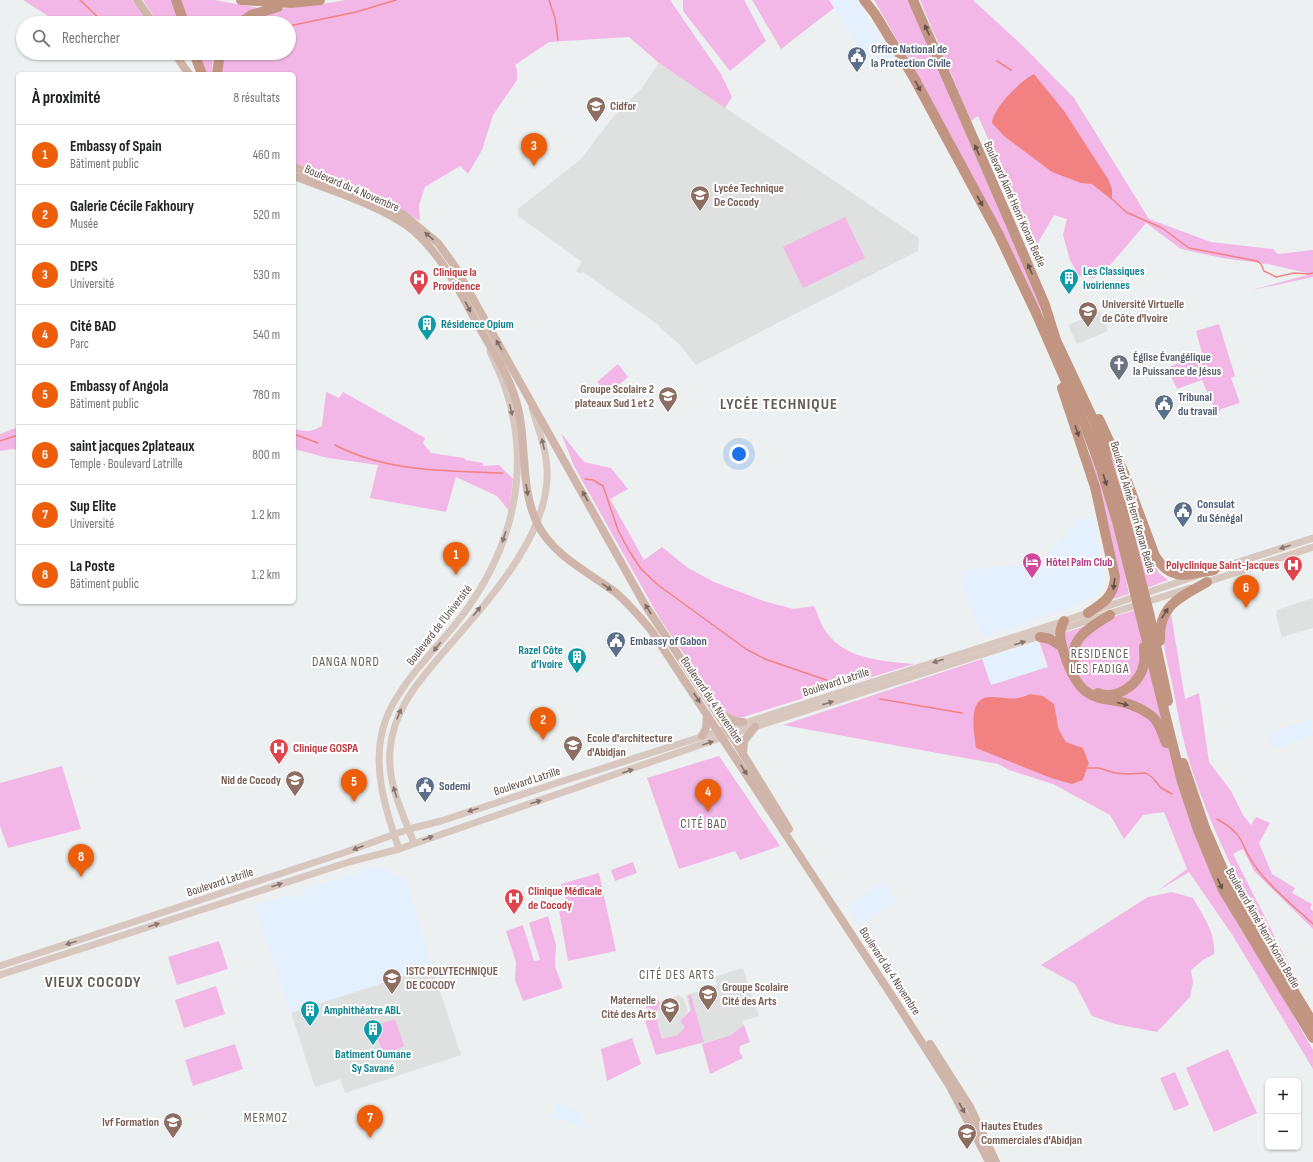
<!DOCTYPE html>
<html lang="fr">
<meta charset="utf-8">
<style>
:root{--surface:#fff;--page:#f6f6f6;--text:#202124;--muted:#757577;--line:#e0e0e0;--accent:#ed5e0b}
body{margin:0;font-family:"Sofia Sans Condensed",sans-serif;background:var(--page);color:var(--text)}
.controls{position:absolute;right:12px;bottom:12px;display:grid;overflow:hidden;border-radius:6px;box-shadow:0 1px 3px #0004}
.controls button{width:36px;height:36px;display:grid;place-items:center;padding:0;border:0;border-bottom:1px solid var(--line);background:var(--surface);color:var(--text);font:20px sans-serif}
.you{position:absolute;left:739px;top:454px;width:14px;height:14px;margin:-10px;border:3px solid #fff;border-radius:50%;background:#1a73e8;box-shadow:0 0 0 6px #1a73e833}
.badge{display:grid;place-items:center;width:26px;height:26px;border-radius:50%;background:var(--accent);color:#fff;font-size:13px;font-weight:700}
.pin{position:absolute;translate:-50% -33px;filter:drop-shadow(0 1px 2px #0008)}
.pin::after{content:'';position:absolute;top:21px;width:14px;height:12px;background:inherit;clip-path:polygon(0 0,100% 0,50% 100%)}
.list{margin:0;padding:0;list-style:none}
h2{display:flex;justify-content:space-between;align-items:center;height:52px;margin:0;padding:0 16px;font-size:17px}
h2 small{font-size:13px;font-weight:400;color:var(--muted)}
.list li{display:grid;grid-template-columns:26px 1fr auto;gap:12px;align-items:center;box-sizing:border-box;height:60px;padding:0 16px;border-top:1px solid var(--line)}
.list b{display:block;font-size:15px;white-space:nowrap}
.list p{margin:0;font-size:13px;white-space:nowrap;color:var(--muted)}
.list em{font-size:13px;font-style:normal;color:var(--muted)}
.icon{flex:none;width:22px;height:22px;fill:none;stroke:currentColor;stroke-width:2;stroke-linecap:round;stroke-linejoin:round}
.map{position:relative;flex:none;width:1313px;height:1162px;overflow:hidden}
.search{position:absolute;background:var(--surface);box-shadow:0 1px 3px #0004;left:16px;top:16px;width:280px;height:44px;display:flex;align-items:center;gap:10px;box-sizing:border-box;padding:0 14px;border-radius:22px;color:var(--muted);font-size:15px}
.panel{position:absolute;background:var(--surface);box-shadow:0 1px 3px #0004;left:16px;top:72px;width:280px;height:532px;border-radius:6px}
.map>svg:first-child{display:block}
.commercial{fill:#e4f0fd}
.education{fill:#dfe1e1}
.green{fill:#f2b7e7;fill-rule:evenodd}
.water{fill:#f28281}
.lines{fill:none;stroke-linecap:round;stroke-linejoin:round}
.stream{stroke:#f28281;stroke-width:1.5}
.secondary{stroke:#d8c7be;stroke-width:7}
.primary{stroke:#cfb5aa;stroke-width:8}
.highway{stroke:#c19581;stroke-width:10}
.oneway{fill:#66524a}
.oneway2{fill:#7e6b63}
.oneway3{fill:#87766f}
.labels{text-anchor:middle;stroke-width:4;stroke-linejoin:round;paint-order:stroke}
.service-label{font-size:12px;font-weight:bold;fill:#4e5e75;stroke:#fff;text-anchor:start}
.education-label{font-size:12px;font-weight:bold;fill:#785e54;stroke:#fff;text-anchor:start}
.street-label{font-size:12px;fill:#5c4b44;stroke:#fff}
.culture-label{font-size:12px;font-weight:bold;fill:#0d838f;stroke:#fff;text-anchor:start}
.health-label{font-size:12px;font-weight:bold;fill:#be3a42;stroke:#fff;text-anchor:start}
.worship-label{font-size:12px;font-weight:bold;fill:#5b616d;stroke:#fff;text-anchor:start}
.hotel-label{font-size:12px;font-weight:bold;fill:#b23c85;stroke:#fff;text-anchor:start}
.neighbourhood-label{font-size:13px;letter-spacing:1px;fill:#635d59;stroke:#fff}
.district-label{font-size:16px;font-weight:bold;letter-spacing:1px;fill:#635d59;stroke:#fff}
</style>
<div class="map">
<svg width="1313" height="1162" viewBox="0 0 1313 1162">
<rect width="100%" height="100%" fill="#edf0f0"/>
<!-- commercial -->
<g class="commercial">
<polygon points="829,0 857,0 892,60 879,67 856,42"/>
<polygon points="1094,518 1102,563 1104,587 1096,596 1067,609 982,637 961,582 961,573 968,569 1042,563 1076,520"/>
<polygon points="1037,641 1046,668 991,685 982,659"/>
<polygon points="1311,719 1313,736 1273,749 1267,733"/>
<polygon points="377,866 406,880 432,967 291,1013 254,906 288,895 293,898 300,896 304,895 303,890"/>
<polygon points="883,882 896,902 859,925 847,906"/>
<polygon points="556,1103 579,1112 586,1129 552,1117"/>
</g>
<!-- education -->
<g class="education">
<polygon points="659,63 919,238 918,251 696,365 678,343 659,327 660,326 583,272 581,274 576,271 582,262 518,216 518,209 581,159 613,117 641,89"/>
<polygon points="1100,311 1108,331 1077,344 1068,325"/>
<polygon points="1313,598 1313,628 1282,637 1276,616 1277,610"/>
<polygon points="432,967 461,1055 345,1093 340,1079 315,1087 291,1013"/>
<polygon points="743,968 759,1016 743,1021 744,1025 731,1035 700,1044 695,1043 693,1022 686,995 717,985 714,977"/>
<polygon points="679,995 684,999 688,1012 680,1021 684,1024 693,1045 665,1053 656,1018 657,1007 661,1000 664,1001"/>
</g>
<!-- green -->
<g class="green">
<polygon points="23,0 132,0 148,23 59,23"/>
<polygon points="143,0 171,0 179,23 158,23"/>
<polygon points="180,0 214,0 259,8 234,23 188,23"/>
<path d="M345,0H670L721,74L732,97L725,108L659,63L629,37L549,42L515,65L517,70V80L493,115L482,150L468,174L460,166L425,187L419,205L420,221L365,192L294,163V74H220L223,53H289V23H245C273,3 313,8 345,0Z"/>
<polygon points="683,0 744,0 766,41 730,71 683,11"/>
<polygon points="752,0 829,0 834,8 781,49"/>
<polygon points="874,0 909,0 969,141 1028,273 1042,310 1037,313 918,76"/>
<polygon points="920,0 973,0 1025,48 1074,98 1149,219 1211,242 1273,249 1278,254 1313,250 1313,277 1252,290 1311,274 1268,264 1222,258 1181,249 1146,223 1111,264 1095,278 1079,276 1070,260 1063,235 1067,219 1054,215 1031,255 1010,196 1012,193 978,116 971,121"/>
<polygon points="198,53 213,53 212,74 206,74"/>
<polygon points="845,217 865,258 803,288 783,247"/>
<polygon points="1219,324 1235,376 1231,378 1240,403 1221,409 1217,415 1202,380 1177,389 1167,368 1202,353 1196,331"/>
<polygon points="618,364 628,377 608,394 597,382"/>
<path d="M326,392L339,398L343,392L425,438L423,443L431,453L464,458L465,460L483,463V466L499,465L513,479L509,511L497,496L456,477L446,512L370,498L378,465L328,458L294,449V429C305,432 312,432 322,426Z"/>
<polygon points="18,427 18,451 13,449 0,451 0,434"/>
<path d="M561,433L584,462L611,468L628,489L610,499L644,560L662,547L688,568L714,582L764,601L793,609L814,606C818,614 821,626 827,633C847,660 883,661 914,664L743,717L736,718L725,713L660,619L574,466Z"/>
<polygon points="1101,433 1120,469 1150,558 1159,573 1168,580 1147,588 1123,491"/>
<path d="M1089,453C1109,497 1120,546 1129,594L1107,601L1114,586Z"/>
<path d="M1135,610L1220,891L1234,918L1270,975L1313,1050V1069L1233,936L1189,872L1156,892L1187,869L1164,812L1143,815L1124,839L1110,815L1053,784L1009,770L998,764L783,725L982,659L991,685L1048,667L1039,641ZM1030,694L1058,720L1059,730L1066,742L1083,748L1089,763L1083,780L1026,767L995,754L988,697L1016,700Z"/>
<path d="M1171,614L1185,699L1199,693L1209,762L1231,791L1243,815L1251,825L1256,817L1270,823L1259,843L1272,874L1295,888L1292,893L1312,904L1310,909L1313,911V929L1254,871L1243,849L1233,854L1293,973C1251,910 1216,842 1192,770C1182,740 1177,708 1171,678C1167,661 1157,626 1171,614Z"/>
<polygon points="719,756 780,846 740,860 735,851 679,869 647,778"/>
<polygon points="62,766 81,829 8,848 0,826 0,783"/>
<polygon points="633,862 637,873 615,881 611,870"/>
<polygon points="599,873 616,951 568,961 559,911 568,904 561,884"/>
<path d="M1172,892L1193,898C1203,916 1216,933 1214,954L1203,960L1191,970L1193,982L1190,997L1157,1032L1115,1024L1092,1016L1075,984L1041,965L1148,897Z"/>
<polygon points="548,916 556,945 555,966 563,988 523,1001 515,980 516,962 506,931 523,925 534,961 540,960 529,923"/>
<polygon points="219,941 228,969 177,985 168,957"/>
<polygon points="216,986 225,1014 184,1028 175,1000"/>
<path d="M691,995L704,1042L656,1055L645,1021L651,1019L645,1004L658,999L660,1004C653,1013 659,1029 662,1039L678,1035L685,1027L680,1021L691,1010L688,996Z"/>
<polygon points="395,1019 404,1046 384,1056 373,1026"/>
<polygon points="744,1025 750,1042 740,1046 739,1051 743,1058 710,1074 702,1044 731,1035"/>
<polygon points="632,1038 641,1064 607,1081 601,1049"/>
<polygon points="235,1044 243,1069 193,1086 185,1060"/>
<polygon points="1228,1049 1257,1113 1214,1132 1186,1068"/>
<polygon points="1175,1072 1189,1105 1174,1111 1160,1078"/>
</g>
<!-- water -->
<g class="water">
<path d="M1034,74L1064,111L1108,179L1112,189V200L1092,184L1081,183L1052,172L1004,136L992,123C993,108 1021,80 1034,74Z"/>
<path d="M1030,694L1043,696L1054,704L1059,730L1066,742L1083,748L1089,763L1083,780L1072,784L1051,778L976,748C974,733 967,697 990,697C1009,697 1011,702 1030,694Z"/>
</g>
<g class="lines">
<!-- stream -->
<g class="stream">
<polyline points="80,0 103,22"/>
<polyline points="549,0 555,18 558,40"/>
<polyline points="259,22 263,23"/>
<polyline points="289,26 356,12 396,0"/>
<polyline points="997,61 1011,70"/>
<polyline points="1112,199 1126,212 1162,228 1189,248 1257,261 1261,264 1264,271 1276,277 1294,273 1309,274 1313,273"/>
<polyline points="294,434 318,443"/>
<polyline points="0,441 18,435"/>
<path d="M335,445C386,472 447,471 503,473"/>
<polyline points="585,479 593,480 603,486 618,530 628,549 641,569 658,585 746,649 765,659 829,681"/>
<polyline points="880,699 962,713"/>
<polyline points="1086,768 1099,768 1115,773 1127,774 1146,773 1153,778 1161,788 1172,794"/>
<path d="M1217,819C1249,837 1239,847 1258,870C1273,890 1295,907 1313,924"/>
</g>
<!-- secondary -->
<g class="secondary">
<polyline points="1211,571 1313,538"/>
<polyline points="1204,583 1313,547"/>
<path d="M414,843C403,814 387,783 390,750C393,714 413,688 436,661C478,611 551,539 547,469C546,448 538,428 532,408"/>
<path d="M399,849C385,809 370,761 386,719C400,682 437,649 461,617C512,550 532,471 506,390C502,376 495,364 490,351"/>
<polyline points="0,966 343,853 409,829 441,821 560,782 1064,621 1196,576"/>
<polyline points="0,975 349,862 399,849 723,737 1190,588"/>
</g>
<!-- primary -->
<g class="primary">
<polyline points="137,0 153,23"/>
<polyline points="174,53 189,74"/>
<polyline points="294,167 404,215 438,243 454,265 645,605 727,728 789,829"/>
<path d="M294,176C330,190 385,207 414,231C443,257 460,292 478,325C493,352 511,377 518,408C527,446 520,487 537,523C552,555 588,572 615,592C628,603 640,617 651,630L894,999L949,1085L989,1162"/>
<polyline points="718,713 735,721 743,722"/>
<polyline points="702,736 706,728 707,715"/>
<polyline points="743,754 744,741 755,727"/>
<polyline points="930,1044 970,1107 996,1162"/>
</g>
<!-- highway -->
<g class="highway">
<polyline points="176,0 184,23"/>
<polyline points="241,0 291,3 320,0"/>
<polyline points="864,0 875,14 914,78 999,235 1037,315 1084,423 1101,469 1117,521 1182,782 1198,830 1223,890 1313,1038"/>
<polyline points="913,0 1011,225 1045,305 1056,340 1094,421 1125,517 1150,617 1168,701"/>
<polyline points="240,23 251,15 278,7"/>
<polyline points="194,53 202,74"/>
<polyline points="217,74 220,53"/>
<path d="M1062,388L1095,487L1115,577C1114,597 1103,603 1088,613"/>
<path d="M1099,419L1124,473L1155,556C1172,583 1187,574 1214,570"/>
<path d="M1064,621C1057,633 1061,644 1065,656C1086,718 1110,687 1149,714C1159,720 1162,733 1166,743"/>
<polyline points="1040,637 1050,639 1061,646"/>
<path d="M1160,641C1158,605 1181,597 1207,582"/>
<path d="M1076,671C1065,640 1088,629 1110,615"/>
<path d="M1098,693C1117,701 1141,683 1144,663C1145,658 1144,652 1144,647"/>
<polyline points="1183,763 1205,828 1230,886 1313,1023"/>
</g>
</g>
<!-- one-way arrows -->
<defs><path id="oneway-solid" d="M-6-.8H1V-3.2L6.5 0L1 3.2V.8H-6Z"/></defs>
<g class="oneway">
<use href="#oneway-solid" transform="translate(927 30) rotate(-114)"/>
<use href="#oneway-solid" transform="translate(918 86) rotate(62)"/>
<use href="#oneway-solid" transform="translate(977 150) rotate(-114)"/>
<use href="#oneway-solid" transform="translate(980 201) rotate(61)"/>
<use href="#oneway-solid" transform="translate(1030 269) rotate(-113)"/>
<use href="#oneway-solid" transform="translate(1077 431) rotate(71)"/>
<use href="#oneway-solid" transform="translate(1105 480) rotate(73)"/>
<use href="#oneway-solid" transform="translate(1114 584) rotate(97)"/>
<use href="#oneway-solid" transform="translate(1165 613) rotate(-58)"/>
<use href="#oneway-solid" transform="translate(1123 704) rotate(14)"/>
<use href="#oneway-solid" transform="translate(1220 884) rotate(66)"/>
</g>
<g class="oneway2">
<use href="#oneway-solid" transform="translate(429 236) rotate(-139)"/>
<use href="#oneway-solid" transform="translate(468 307) rotate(62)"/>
<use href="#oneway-solid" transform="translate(499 345) rotate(-120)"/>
<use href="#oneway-solid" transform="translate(527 490) rotate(81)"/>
<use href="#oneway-solid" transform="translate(585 496) rotate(-119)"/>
<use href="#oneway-solid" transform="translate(607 587) rotate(35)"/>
<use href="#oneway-solid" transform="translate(648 609) rotate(-122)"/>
<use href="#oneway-solid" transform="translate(697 698) rotate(57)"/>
<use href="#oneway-solid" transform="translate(744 770) rotate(58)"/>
<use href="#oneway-solid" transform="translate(962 1108) rotate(61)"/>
</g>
<g class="oneway3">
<use href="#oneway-solid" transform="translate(511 410) rotate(77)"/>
<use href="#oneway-solid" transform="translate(543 444) rotate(-103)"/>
<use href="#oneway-solid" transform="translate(504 537) rotate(108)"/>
<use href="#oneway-solid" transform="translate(1285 547) rotate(162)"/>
<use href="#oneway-solid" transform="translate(477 611) rotate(-51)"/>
<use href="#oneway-solid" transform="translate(1020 643) rotate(-17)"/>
<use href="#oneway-solid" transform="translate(437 647) rotate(129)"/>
<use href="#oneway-solid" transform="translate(938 661) rotate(162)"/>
<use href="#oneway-solid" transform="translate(828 703) rotate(-18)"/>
<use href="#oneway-solid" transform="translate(399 714) rotate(-67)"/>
<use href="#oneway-solid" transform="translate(708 743) rotate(-19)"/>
<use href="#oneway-solid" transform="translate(628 771) rotate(-19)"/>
<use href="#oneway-solid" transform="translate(395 792) rotate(-107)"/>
<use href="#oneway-solid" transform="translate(536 802) rotate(-18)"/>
<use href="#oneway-solid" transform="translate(473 810) rotate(162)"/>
<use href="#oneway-solid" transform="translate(428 838) rotate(-20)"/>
<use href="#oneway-solid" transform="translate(358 848) rotate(159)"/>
<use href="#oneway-solid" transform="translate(277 885) rotate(-18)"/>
<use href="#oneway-solid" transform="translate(154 925) rotate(-18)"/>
<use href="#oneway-solid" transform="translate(71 943) rotate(162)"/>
</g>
<!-- icons -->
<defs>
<g id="civic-pin" transform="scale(1)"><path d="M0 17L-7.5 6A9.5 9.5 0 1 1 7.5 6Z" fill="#5c6f8a" stroke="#fff"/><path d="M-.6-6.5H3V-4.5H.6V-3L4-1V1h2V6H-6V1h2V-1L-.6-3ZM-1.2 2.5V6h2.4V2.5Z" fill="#fff"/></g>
<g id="school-pin" transform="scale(1)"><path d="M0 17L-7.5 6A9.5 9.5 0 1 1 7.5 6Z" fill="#8d6e63" stroke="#fff"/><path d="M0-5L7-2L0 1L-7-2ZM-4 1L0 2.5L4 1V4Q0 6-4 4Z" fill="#fff"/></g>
<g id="university-pin" transform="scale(1)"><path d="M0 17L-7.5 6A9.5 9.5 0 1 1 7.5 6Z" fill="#8d6e63" stroke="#fff"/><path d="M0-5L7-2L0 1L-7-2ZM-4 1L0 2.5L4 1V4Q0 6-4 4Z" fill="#fff"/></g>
<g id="building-pin" transform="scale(1)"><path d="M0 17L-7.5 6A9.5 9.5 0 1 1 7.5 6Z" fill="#0f9aa8" stroke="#fff"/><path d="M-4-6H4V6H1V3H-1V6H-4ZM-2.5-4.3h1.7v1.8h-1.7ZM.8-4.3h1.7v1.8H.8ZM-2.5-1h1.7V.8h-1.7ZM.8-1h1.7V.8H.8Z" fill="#fff"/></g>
<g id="hospital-pin" transform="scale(1)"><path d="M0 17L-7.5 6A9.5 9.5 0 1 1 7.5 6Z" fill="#e0444e" stroke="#fff"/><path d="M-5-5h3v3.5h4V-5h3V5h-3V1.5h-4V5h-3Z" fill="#fff"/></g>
<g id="church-pin" transform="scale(1)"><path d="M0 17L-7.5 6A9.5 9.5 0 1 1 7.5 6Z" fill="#6b7280" stroke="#fff"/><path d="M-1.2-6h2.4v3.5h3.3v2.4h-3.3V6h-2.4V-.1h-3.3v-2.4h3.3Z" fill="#fff"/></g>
<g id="hotel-pin" transform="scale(1)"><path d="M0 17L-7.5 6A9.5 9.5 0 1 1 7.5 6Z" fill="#d1479c" stroke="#fff"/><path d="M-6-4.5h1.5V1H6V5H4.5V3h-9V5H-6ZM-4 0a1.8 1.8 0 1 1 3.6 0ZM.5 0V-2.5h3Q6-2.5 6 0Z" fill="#fff"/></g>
</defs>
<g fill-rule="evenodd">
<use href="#civic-pin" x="857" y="56"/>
<use href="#school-pin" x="596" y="106"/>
<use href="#university-pin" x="700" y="195"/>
<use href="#building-pin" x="1069" y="278"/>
<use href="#hospital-pin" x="419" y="279"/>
<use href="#university-pin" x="1088" y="311"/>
<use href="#building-pin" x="427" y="324"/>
<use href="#church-pin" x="1119" y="364"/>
<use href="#school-pin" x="668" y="396"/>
<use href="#civic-pin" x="1164" y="404"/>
<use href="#civic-pin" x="1183" y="511"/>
<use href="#hotel-pin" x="1032" y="562"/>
<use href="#hospital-pin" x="1293" y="565"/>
<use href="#civic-pin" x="616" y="641"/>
<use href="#building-pin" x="577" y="657"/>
<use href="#university-pin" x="573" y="745"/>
<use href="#hospital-pin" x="279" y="748"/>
<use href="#school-pin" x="295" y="780"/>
<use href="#civic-pin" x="425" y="786"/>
<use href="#hospital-pin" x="514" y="898"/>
<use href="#university-pin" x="392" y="978"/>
<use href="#school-pin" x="708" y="994"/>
<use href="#school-pin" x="670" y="1007"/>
<use href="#building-pin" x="310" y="1010"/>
<use href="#building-pin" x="373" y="1029"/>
<use href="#school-pin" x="173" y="1122"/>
<use href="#university-pin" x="967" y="1133"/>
</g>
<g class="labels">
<!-- service labels -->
<g class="service-label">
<text x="871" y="53">Office National de<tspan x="871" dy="14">la Protection Civile</tspan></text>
<text x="1178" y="401">Tribunal<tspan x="1178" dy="14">du travail</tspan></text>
<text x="1197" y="508">Consulat<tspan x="1197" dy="14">du Sénégal</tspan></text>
<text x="630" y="645">Embassy of Gabon</text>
<text x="439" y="790">Sodemi</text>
</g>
<!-- education labels -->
<g class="education-label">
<text x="610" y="110">Cidfor</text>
<text x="714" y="192">Lycée Technique<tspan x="714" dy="14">De Cocody</tspan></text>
<text x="1102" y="308">Université Virtuelle<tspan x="1102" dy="14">de Côte d'Ivoire</tspan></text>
<text x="654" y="393" text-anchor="end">Groupe Scolaire 2<tspan x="654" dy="14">plateaux Sud 1 et 2</tspan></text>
<text x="587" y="742">Ecole d'architecture<tspan x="587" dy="14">d'Abidjan</tspan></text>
<text x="281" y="784" text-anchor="end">Nid de Cocody</text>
<text x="406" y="975">ISTC POLYTECHNIQUE<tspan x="406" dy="14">DE COCODY</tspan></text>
<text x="722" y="991">Groupe Scolaire<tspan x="722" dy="14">Cité des Arts</tspan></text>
<text x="656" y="1004" text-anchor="end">Maternelle<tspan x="656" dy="14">Cité des Arts</tspan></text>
<text x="159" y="1126" text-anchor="end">lvf Formation</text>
<text x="981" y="1130">Hautes Etudes<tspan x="981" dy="14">Commerciales d'Abidjan</tspan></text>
</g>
<!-- street labels -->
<g class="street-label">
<text transform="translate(352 188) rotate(23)" y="4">Boulevard du 4 Novembre</text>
<text transform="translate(1015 204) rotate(66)" y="4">Boulevard Aimé Henri Konan Bedie</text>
<text transform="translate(1133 507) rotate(74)" y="4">Boulevard Aimé Henri Konan Bedie</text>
<text transform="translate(439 625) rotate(-52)" y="4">Boulevard de l'Université</text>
<text transform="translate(836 682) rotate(-18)" y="4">Boulevard Latrille</text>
<text transform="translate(712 700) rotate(56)" y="4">Boulevard du 4 Novembre</text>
<text transform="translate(527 781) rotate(-18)" y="4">Boulevard Latrille</text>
<text transform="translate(220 882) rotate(-18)" y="4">Boulevard Latrille</text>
<text transform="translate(1263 928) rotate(60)" y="4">Boulevard Aimé Henri Konan Bedie</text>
<text transform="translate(890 971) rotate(57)" y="4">Boulevard du 4 Novembre</text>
</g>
<!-- culture labels -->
<g class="culture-label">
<text x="1083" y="275">Les Classiques<tspan x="1083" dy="14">Ivoiriennes</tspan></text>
<text x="441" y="328">Résidence Opium</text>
<text x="563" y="654" text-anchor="end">Razel Côte<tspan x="563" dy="14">d’Ivoire</tspan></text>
<text x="324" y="1014">Amphithéatre ABL</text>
<text x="373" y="1058" text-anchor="middle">Batiment Oumane<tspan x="373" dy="14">Sy Savané</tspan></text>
</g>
<!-- health labels -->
<g class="health-label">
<text x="433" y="276">Clinique la<tspan x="433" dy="14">Providence</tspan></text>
<text x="1279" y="569" text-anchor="end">Polyclinique Saint-Jacques</text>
<text x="293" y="752">Clinique GOSPA</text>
<text x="528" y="895">Clinique Médicale<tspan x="528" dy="14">de Cocody</tspan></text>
</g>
<!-- worship labels -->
<g class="worship-label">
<text x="1133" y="361">Église Évangélique<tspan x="1133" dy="14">la Puissance de Jésus</tspan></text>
</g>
<!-- hotel labels -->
<g class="hotel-label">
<text x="1046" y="566">Hôtel Palm Club</text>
</g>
<!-- neighbourhood labels -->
<g class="neighbourhood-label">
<text x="1100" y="658">RESIDENCE<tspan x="1100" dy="15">LES FADIGA</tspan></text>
<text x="346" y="666">DANGA NORD</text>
<text x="704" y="828">CITÉ BAD</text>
<text x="677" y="979">CITÉ DES ARTS</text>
<text x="266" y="1122">MERMOZ</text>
</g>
<!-- district labels -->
<g class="district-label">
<text x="779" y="409">LYCÉE TECHNIQUE</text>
<text x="93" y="987">VIEUX COCODY</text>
</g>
</g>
</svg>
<div class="controls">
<button>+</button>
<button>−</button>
</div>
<div class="you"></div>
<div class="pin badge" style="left:456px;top:575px">1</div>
<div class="pin badge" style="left:543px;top:740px">2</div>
<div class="pin badge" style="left:534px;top:166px">3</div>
<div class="pin badge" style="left:708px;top:812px">4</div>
<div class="pin badge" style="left:354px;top:802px">5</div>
<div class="pin badge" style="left:1246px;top:608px">6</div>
<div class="pin badge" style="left:370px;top:1138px">7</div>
<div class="pin badge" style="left:81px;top:877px">8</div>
<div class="search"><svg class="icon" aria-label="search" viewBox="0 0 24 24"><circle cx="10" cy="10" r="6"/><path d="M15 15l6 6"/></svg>Rechercher</div>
<section class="panel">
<h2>À proximité<small>8 résultats</small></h2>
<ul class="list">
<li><span class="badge">1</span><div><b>Embassy of Spain</b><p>Bâtiment public</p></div><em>460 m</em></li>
<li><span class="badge">2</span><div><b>Galerie Cécile Fakhoury</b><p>Musée</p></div><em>520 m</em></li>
<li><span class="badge">3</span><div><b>DEPS</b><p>Université</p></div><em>530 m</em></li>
<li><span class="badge">4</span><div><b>Cité BAD</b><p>Parc</p></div><em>540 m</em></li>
<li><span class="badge">5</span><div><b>Embassy of Angola</b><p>Bâtiment public</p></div><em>780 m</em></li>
<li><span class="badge">6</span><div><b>saint jacques 2plateaux</b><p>Temple · Boulevard Latrille</p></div><em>800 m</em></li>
<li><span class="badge">7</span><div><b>Sup Elite</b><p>Université</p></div><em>1.2 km</em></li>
<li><span class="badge">8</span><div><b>La Poste</b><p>Bâtiment public</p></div><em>1.2 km</em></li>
</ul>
</section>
</div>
